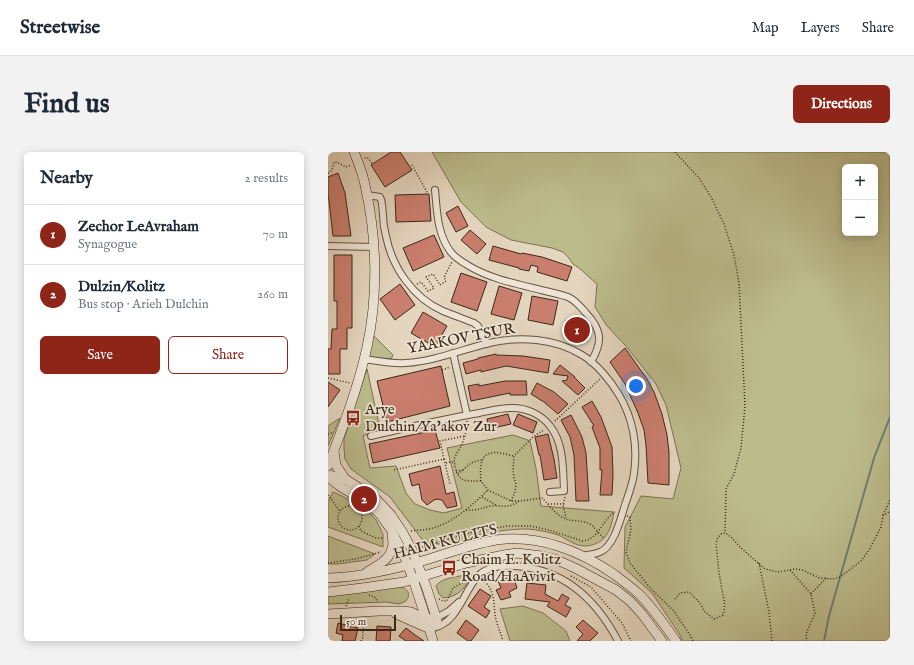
<!DOCTYPE html>
<meta charset="utf-8">
<style>
:root{--surface:#fff;--page:#f2f2f3;--text:#1f2937;--muted:#747a83;--line:#e0e1e3;--accent:#8f2418}
body{margin:0;font-family:"IM FELL English",serif;background:var(--page);color:var(--text)}
.controls{position:absolute;right:12px;top:12px;display:grid;overflow:hidden;border-radius:6px;box-shadow:0 2px 10px #0003}
.controls button{width:36px;height:36px;display:grid;place-items:center;padding:0;border:0;border-bottom:1px solid var(--line);background:var(--surface);color:var(--text);font:20px sans-serif}
.scale{position:absolute;left:12px;bottom:10px;width:56px;box-sizing:border-box;padding-left:4px;border:2px solid #3c2817;border-top:0;font-size:11px;line-height:14px;white-space:nowrap;color:#3c2817;-webkit-text-stroke:3px #ede4d5;paint-order:stroke}
.you{position:absolute;left:308px;top:234px;width:14px;height:14px;margin:-10px;border:3px solid #fff;border-radius:50%;background:#1a73e8;box-shadow:0 0 0 6px #1a73e833}
.badge{display:grid;place-items:center;width:26px;height:26px;border-radius:50%;background:var(--accent);color:#fff;font-size:13px;font-weight:700}
.pin{position:absolute;translate:-50% -50%;border:2px solid #fff;box-shadow:0 1px 4px #0006}
.list{margin:0;padding:0;list-style:none}
h2{display:flex;justify-content:space-between;align-items:center;height:52px;margin:0;padding:0 16px;font-size:17px}
h2 small{font-size:13px;font-weight:400;color:var(--muted)}
.list li{display:grid;grid-template-columns:26px 1fr auto;gap:12px;align-items:center;box-sizing:border-box;height:60px;padding:0 16px;border-top:1px solid var(--line)}
.list b{display:block;font-size:15px;white-space:nowrap}
.list p{margin:0;font-size:13px;white-space:nowrap;color:var(--muted)}
.list em{font-size:13px;font-style:normal;color:var(--muted)}
.actions{display:flex;gap:8px;padding:12px 16px}
.actions a{flex:1;padding:9px 0;border:1px solid var(--accent);border-radius:6px;text-align:center;font-size:14px;color:var(--accent)}
.actions .main{background:var(--accent);color:#fff}
.map{position:relative;flex:none;width:562px;height:489px;overflow:hidden;border-radius:6px}
header{display:flex;align-items:center;gap:24px;box-sizing:border-box;height:56px;padding:0 20px;background:var(--surface);border-bottom:1px solid var(--line)}
header strong{font-size:19px}
nav{display:flex;gap:22px;margin-inline-start:auto;font-size:14px}
.intro{display:flex;align-items:center;justify-content:space-between;box-sizing:border-box;height:96px;padding:0 24px}
h1{margin:0;font-size:28px}
.button{padding:10px 18px;border-radius:6px;background:var(--accent);color:#fff;font-size:14px;font-weight:700}
main{display:flex;gap:24px;padding:0 24px}
aside{flex:1;background:var(--surface);border-radius:6px;box-shadow:0 2px 10px #0003}
.map>svg:first-child{display:block}
.green{fill:#bcbb8c;stroke:#7c7252;fill-rule:evenodd}
.lines{fill:none;stroke-linecap:round;stroke-linejoin:round}
.stream{stroke:#717e75;stroke-width:2}
.building{fill:#ca7e6e;stroke:#3c2817}
.street-casing{stroke:#665341;stroke-width:8}
.secondary-casing{stroke:#3c2817;stroke-width:10}
.path{stroke:#3c2817;stroke-width:1.5;stroke-dasharray:1 2;stroke-linecap:butt}
.street{stroke:#ede4d5;stroke-width:6}
.secondary{stroke:#ede4d5;stroke-width:9}
.labels{text-anchor:middle;stroke-width:3.5;stroke-linejoin:round;paint-order:stroke}
.street-label{font-size:15px;fill:#3c2817;stroke:#ede4d5}
.poi-label{font-size:15px;fill:#3c2817;stroke:#ede4d5;text-anchor:start}
</style>
<header>
<strong>Streetwise</strong>
<nav><a>Map</a><a>Layers</a><a>Share</a></nav>
</header>
<div class="intro"><h1>Find us</h1><a class="button">Directions</a></div>
<main>
<aside>
<h2>Nearby<small>2 results</small></h2>
<ul class="list">
<li><span class="badge">1</span><div><b>Zechor LeAvraham</b><p>Synagogue</p></div><em>70 m</em></li>
<li><span class="badge">2</span><div><b>Dulzin/Kolitz</b><p>Bus stop · Arieh Dulchin</p></div><em>260 m</em></li>
</ul>
<div class="actions"><a class="main">Save</a><a>Share</a></div>
</aside>
<div class="map">
<svg width="562" height="489" viewBox="0 0 562 489">
<rect width="100%" height="100%" fill="#e4d5be"/>
<filter id="stains"><feTurbulence type="fractalNoise" baseFrequency=".005" numOctaves="4"/><feColorMatrix values="0 0 0 0 .2 0 0 0 0 .09 0 0 0 0 .02 0 0 0 .5 -.17"/></filter>
<radialGradient id="worn" r=".72"><stop offset=".6" stop-color="#630" stop-opacity="0"/><stop offset="1" stop-color="#630" stop-opacity=".3"/></radialGradient>
<!-- green -->
<g class="green">
<path d="M104,0H562V489H355L352,483L324,441L296,416L297,375L313,344L345,347L353,316L338,253L328,232L297,193L279,174L267,155L269,132L251,116L245,112L241,106L235,100L224,96L183,88L158,75L133,50ZM517,15H547V81H517Z"/>
<polygon points="45,183 65,203 63,207 40,205"/>
<path d="M39,217L52,277L35,284L42,316L68,314L78,341L87,352L102,358L116,361L134,356L119,296L185,283L197,287L202,289L208,316L213,354L286,360C284,373 280,388 267,392C251,398 243,389 230,383C221,380 210,378 200,377C183,377 171,379 155,382C135,387 115,396 96,390L62,345L23,317L17,307L16,297V287Z"/>
<polygon points="12,266 0,294 0,274"/>
<polygon points="5,340 14,344 39,358 48,368 55,382 55,395 0,375 0,349"/>
<polygon points="0,384 47,402 39,408 10,412 0,412"/>
<path d="M145,422C136,436 133,444 115,446L111,442L108,434C113,425 135,424 145,422Z"/>
<path d="M71,434C79,437 84,441 78,449L71,452L58,450L0,452V443Z"/>
<polygon points="195,454 215,461 238,479 242,489 182,489 172,457"/>
</g>
<g class="lines">
<!-- stream -->
<polyline class="stream" points="496,489 501,464 546,306 562,265"/>
</g>
<!-- building -->
<g class="building">
<polygon points="63,0 72,0 84,18 57,35 43,13"/>
<polygon points="10,21 17,41 23,84 5,84 1,49 0,44 0,25"/>
<polygon points="101,42 103,69 68,70 67,43"/>
<polygon points="130,54 140,74 128,80 118,61"/>
<polygon points="142,78 158,92 149,102 133,88"/>
<polygon points="106,83 116,105 85,119 75,96"/>
<polygon points="165,94 193,102 194,101 214,105 244,115 239,129 209,120 210,115 203,113 201,119 191,117 191,116 161,108"/>
<polygon points="6,103 24,103 24,176 19,176 19,197 12,197 12,222 0,222 0,197 3,197 4,177 9,177 9,149 6,149"/>
<polygon points="133,121 159,130 149,159 123,150"/>
<polygon points="72,132 87,153 67,168 52,147"/>
<polygon points="171,134 194,141 186,168 163,162"/>
<polygon points="204,144 230,149 225,173 200,168"/>
<polygon points="95,160 119,174 107,195 83,181"/>
<polygon points="238,168 250,170 249,175 261,177 259,189 247,187 248,181 237,180"/>
<polygon points="297,196 319,227 326,240 334,262 339,283 341,300 341,333 320,331 318,293 316,278 310,261 297,232 282,210"/>
<polygon points="168,202 168,203 195,204 222,208 220,221 178,214 153,220 153,218 138,222 135,211 150,207 150,206"/>
<polygon points="232,213 247,225 246,225 257,236 250,243 234,229 239,228 240,224 225,222"/>
<polygon points="113,214 122,254 59,270 49,229"/>
<polygon points="177,229 198,229 199,243 182,243 182,241 143,249 140,234 151,232 151,234"/>
<polygon points="0,230 12,238 0,255"/>
<polygon points="209,231 226,240 240,252 230,262 216,250 203,242"/>
<polygon points="264,249 273,265 284,295 285,323 284,343 272,343 274,318 272,318 272,296 264,275 266,274 254,255"/>
<polygon points="180,262 183,272 161,277 159,267"/>
<polygon points="190,262 209,270 205,281 185,273"/>
<polygon points="243,263 254,285 258,301 261,349 248,349 246,303 242,285 233,268"/>
<polygon points="107,278 112,296 45,311 41,292"/>
<polygon points="220,282 226,307 229,326 216,328 212,303 211,303 207,285"/>
<polygon points="112,314 118,342 126,340 129,354 119,356 114,348 109,347 106,348 99,353 94,348 91,332 84,334 81,322"/>
<polygon points="185,424 189,436 181,440 183,445 173,448 168,438 173,436 170,429"/>
<polygon points="199,431 218,433 217,442 230,449 234,442 241,446 237,453 243,456 238,465 219,454 222,450 197,447"/>
<polygon points="152,437 163,444 156,455 162,459 158,466 140,454"/>
<polygon points="138,468 151,478 143,489 140,489 129,481"/>
<polygon points="255,468 270,481 262,489 249,489 255,482 248,475"/>
<polygon points="10,471 30,476 27,489 14,489 15,483 8,481"/>
<polygon points="49,474 63,475 62,489 48,489"/>
<polygon points="78,476 87,483 96,489 78,489 71,484"/>
</g>
<g class="lines">
<!-- street casing -->
<g class="street-casing">
<g id="street">
<path d="M107,38C109,58 109,81 122,99C127,106 134,110 141,114C163,127 189,132 213,138C222,140 231,142 240,145C247,148 253,155 258,161C274,178 275,190 263,210"/>
<path d="M39,43L52,45C55,51 54,56 55,63C55,70 56,77 58,84C64,115 85,146 115,159C125,163 136,167 146,171L150,174L159,192"/>
<polyline points="0,94 46,95"/>
<polyline points="125,201 139,263"/>
<path d="M36,207C50,209 64,212 78,211C107,209 133,198 161,191C191,184 227,186 254,203C268,211 283,229 291,243C305,266 310,294 306,321C305,331 301,341 298,350C293,364 287,394 272,400C267,402 260,403 254,404"/>
<path d="M43,284C79,276 115,267 151,261C161,259 172,256 182,256C197,255 213,262 222,274C236,291 235,318 236,339L222,340"/>
<polyline points="108,466 121,459 131,450"/>
<path d="M105,476C130,471 135,440 150,424C159,415 174,413 187,414C236,417 268,447 290,489"/>
</g>
</g>
<!-- secondary casing -->
<g class="secondary-casing">
<g id="secondary">
<polyline points="6,300 8,313 17,327"/>
<path d="M0,314C15,275 30,236 39,195C50,145 49,88 38,38C36,25 31,12 26,0"/>
<polyline points="0,323 17,327 36,339 49,348 63,363 75,381 84,398 98,434 109,468 107,473 101,476"/>
<polyline points="0,325 13,335 38,350 51,361 62,376 75,401 85,427 101,476 105,489"/>
<path d="M39,420C54,411 69,404 64,383"/>
<path d="M0,426C34,425 68,417 101,407C123,400 145,392 168,388C210,382 253,399 287,423C295,429 303,435 311,442C325,456 336,472 348,489"/>
<polyline points="0,440 34,436 76,430 138,411 176,403 189,401 214,404 227,407 247,416 288,438 302,449 314,462 334,489"/>
<polyline points="0,462 51,459 75,459 83,460 95,466 103,467"/>
<polyline points="68,462 95,474 101,476"/>
</g>
</g>
<!-- path -->
<g class="path">
<polyline points="347,0 371,26 383,45 396,72 406,103 411,131 417,254 413,296 406,322 398,337 397,381"/>
<polyline points="37,6 39,5 45,12"/>
<polyline points="84,13 100,42"/>
<polyline points="0,21 1,21 4,18 6,10 9,10 18,15 23,13"/>
<polyline points="89,132 93,130 100,139 106,136 98,125 105,122 112,133 118,129 116,125 124,110"/>
<polyline points="114,218 122,215"/>
<polyline points="0,226 22,231"/>
<path d="M139,269C139,277 137,286 133,294C131,298 127,303 126,308C126,310 127,312 127,314C130,331 139,329 153,329L160,338L183,349H192L214,346C222,354 230,366 241,368C247,369 255,369 260,371C267,374 270,382 276,386"/>
<polyline points="227,269 272,227"/>
<polyline points="0,282 5,280"/>
<polyline points="116,307 122,332"/>
<polyline points="118,311 122,310 127,311"/>
<polyline points="66,318 116,307 112,289 137,284"/>
<polyline points="128,319 136,318"/>
<path d="M130,322C141,314 141,309 155,308"/>
<path d="M153,329C152,320 151,303 163,301C170,299 179,303 186,304"/>
<polyline points="0,343 12,359"/>
<polyline points="154,345 168,353"/>
<polyline points="237,345 235,353 238,366"/>
<polyline points="183,349 187,340 188,332 186,326 185,318 186,304 206,284 216,278"/>
<polyline points="220,352 236,352"/>
<circle cx="22" cy="366" r="12"/>
<path d="M138,358C149,359 153,356 163,354C167,353 170,354 173,354C181,355 185,353 191,349"/>
<polyline points="555,363 562,348"/>
<polyline points="299,364 302,365 303,378 298,400 302,411 323,437 345,458 362,483 365,489"/>
<polyline points="31,374 33,379 48,386 56,386"/>
<path d="M83,379C89,378 95,378 101,377C124,372 143,354 160,338"/>
<path d="M91,396L140,381L179,374H202L221,378L254,389C271,388 274,367 287,360"/>
<polyline points="0,411 27,407 53,400"/>
<polyline points="431,411 441,460 444,489"/>
<polyline points="462,418 483,442 487,461 478,482 479,489"/>
<polyline points="243,424 263,435 294,471 303,489"/>
<path d="M154,428C156,430 160,432 161,435C168,445 165,460 169,471C171,478 173,481 175,489"/>
<polyline points="483,442 498,426"/>
<polyline points="41,443 48,446 49,450"/>
<polyline points="111,447 115,449 119,449 125,436 140,427"/>
<path d="M347,447L352,441L361,440L372,451L377,460L386,467L395,463C399,450 394,444 393,431C390,419 390,406 388,393L389,387L393,382L397,381L403,385L412,395L437,417L450,420L467,417L474,418L492,426L505,427L512,425L533,409L541,398L553,375L555,364L562,359"/>
<polyline points="18,454 21,446"/>
<polyline points="33,489 35,485 35,467"/>
</g>
<!-- street -->
<use href="#street" class="street"/>
<!-- secondary -->
<use href="#secondary" class="secondary"/>
</g>
<!-- icons -->
<defs>
<g id="bus-bare" transform="scale(1.2)"><path d="M-5-6H5V4H4V6H2V4H-2V6H-4V4H-5ZM-3.5-4V0h7V-4ZM-3.5 1.2v1.5H-2V1.2ZM2 1.2v1.5H3.5V1.2Z" fill="#8f2418" stroke="#ede4d5" stroke-width="2.5" paint-order="stroke"/></g>
</defs>
<g fill-rule="evenodd">
<use href="#bus-bare" x="25" y="266"/>
<use href="#bus-bare" x="121" y="416"/>
</g>
<g class="labels">
<!-- street labels -->
<g class="street-label">
<text transform="translate(133 186) rotate(-11)" y="5">YAAKOV TSUR</text>
<text transform="translate(117 389) rotate(-14)" y="5">HAIM KULITS</text>
</g>
<!-- poi labels -->
<g class="poi-label">
<text x="37" y="262">Arye<tspan x="37" dy="17">Dulchin/Ya'akov Zur</tspan></text>
<text x="133" y="412">Chaim E. Kolitz<tspan x="133" dy="17">Road/HaAvivit</tspan></text>
</g>
</g>
<rect width="100%" height="100%" filter="url(#stains)"/>
<rect width="100%" height="100%" fill="url(#worn)"/>
</svg>
<div class="controls">
<button>+</button>
<button>−</button>
</div>
<div class="scale">50 m</div>
<div class="you"></div>
<div class="pin badge" style="left:249px;top:178px">1</div>
<div class="pin badge" style="left:36px;top:347px">2</div>
</div>
</main>
